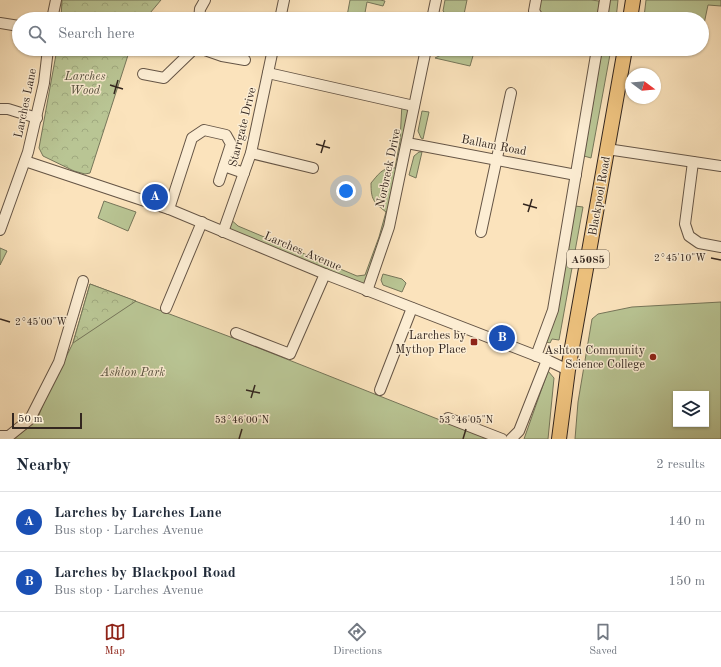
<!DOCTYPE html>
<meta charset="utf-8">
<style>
:root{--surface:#fff;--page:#f2f2f3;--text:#1f2937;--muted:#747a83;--line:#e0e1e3;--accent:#8f2418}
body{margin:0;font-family:"Old Standard TT",serif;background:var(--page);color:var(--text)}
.controls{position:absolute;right:12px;bottom:12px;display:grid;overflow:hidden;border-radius:0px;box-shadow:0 1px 3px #0004}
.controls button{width:36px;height:36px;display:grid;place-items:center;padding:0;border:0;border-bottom:1px solid var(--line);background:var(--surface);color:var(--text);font:20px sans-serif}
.compass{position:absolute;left:625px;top:68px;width:36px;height:36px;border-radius:50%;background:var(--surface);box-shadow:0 1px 3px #0004;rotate:106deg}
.scale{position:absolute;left:12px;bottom:10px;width:70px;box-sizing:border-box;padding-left:4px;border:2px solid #33261f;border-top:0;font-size:11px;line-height:14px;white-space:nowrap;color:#33261f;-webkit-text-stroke:3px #fcedd3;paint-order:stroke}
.you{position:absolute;left:346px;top:191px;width:14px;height:14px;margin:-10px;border:3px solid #fff;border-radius:50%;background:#1a73e8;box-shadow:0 0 0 6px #1a73e833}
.badge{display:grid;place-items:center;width:26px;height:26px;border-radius:50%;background:var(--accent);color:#fff;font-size:13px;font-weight:700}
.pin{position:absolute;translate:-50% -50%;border:2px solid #fff;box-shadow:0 1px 4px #0006}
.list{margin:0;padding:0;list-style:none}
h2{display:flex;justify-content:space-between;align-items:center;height:52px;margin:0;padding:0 16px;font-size:17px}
h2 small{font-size:13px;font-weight:400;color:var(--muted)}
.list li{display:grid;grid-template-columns:26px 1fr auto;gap:12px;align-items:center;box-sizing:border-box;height:60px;padding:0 16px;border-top:1px solid var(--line)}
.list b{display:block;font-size:15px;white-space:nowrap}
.list p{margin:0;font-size:13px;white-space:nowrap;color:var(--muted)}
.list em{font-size:13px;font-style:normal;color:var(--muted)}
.icon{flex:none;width:22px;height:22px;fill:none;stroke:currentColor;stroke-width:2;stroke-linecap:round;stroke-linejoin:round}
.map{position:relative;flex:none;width:721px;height:439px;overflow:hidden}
.search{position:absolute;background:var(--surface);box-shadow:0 1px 3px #0004;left:12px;right:12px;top:12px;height:44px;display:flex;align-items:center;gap:10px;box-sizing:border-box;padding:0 14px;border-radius:22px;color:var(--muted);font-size:15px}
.sheet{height:172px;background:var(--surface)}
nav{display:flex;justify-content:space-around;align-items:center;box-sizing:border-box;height:56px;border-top:1px solid var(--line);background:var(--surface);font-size:11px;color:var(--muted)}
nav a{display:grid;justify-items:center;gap:2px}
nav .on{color:var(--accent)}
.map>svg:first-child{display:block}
.green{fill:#b9c594;stroke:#76765a;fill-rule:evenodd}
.forest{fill:url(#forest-crowns);stroke:#76765a}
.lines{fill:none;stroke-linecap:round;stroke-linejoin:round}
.minor-casing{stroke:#655546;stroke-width:12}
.highway-casing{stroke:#33261f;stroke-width:16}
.minor{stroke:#fcedd3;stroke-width:10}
.highway{stroke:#eec27e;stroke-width:14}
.ticks{fill:none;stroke:#33261f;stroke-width:1.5}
.poi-dot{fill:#8f2418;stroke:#fcedd3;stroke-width:1.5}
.labels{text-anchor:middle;stroke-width:3;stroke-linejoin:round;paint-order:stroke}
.shield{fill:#fcedd3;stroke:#6f6255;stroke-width:1}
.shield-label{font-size:11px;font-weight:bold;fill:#33261f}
.park-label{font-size:12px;font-style:italic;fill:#544e3c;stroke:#fcedd3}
.street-label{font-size:12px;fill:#33261f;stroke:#fcedd3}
.poi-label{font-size:12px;fill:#33261f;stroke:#fcedd3;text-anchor:end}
.ticks-label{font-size:10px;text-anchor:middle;fill:#33261f;stroke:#fcedd3;stroke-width:3;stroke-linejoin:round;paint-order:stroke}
</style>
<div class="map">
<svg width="721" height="439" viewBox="0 0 721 439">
<defs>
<pattern id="forest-crowns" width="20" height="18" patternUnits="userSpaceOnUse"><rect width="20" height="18" fill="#b9c594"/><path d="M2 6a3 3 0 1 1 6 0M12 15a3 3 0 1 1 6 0" fill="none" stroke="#a0a97f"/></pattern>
</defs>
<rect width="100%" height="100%" fill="#fbe3bc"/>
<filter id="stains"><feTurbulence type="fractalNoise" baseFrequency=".005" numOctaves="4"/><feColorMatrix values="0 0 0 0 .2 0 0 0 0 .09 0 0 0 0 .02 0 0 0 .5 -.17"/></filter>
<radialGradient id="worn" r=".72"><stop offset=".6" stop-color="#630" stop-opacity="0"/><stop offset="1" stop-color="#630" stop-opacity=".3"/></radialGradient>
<!-- green -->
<g class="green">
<polygon points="350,0 380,0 385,1 383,6 367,2 364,18 366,19 340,19 340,15 347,16"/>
<polygon points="445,0 467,0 463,19 452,19 443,11"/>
<polygon points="539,0 591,0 599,1 599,5 597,19 572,19 541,14 538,9"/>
<polygon points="609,0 618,0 616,19 606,19"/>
<polygon points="646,0 721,0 721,6 708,5 704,24 702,24 702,19 661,19 644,17"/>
<polygon points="453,49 475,49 470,66 435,58"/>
<polygon points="602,49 611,49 591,158 584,156"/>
<path d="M402,103L414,106L389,227L367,291L223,232L228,217L238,226L357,276L365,275L379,237L386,212C373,202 371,199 371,183C378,175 382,167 395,168L400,141Z"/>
<polygon points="422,111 429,112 423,139 421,138 418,131"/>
<polygon points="419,152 422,152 416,178 409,175 414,156"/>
<polygon points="104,201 136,212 128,231 98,218"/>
<polygon points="575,206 583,207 559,340 552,339 550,343 546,342"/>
<polygon points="0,248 7,251 0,265"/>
<polygon points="383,274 402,279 406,283 402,292 383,285 381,280"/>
<polygon points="90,284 241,341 440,420 495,439 14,439 37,420 46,397 73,343"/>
<path d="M721,302V439H575L578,402L592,319L598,314L632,307ZM676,394H706V424H676Z"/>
<polygon points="548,371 554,378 548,439 524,439"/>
</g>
<!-- forest -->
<g class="forest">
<polygon points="62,0 161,0 145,19 61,19"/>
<polygon points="57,49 130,49 90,173 85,174 74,171 43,156 39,148"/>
<polygon points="90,284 136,301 73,343"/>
</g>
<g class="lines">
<!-- minor casing -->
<g class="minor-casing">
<g id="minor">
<polyline points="536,0 534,11 538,17 543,19"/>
<polyline points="52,19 56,0"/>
<polyline points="199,19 200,9 205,0"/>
<polyline points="280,19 284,0"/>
<polyline points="432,19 436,0"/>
<polyline points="602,19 605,0"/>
<polyline points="0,23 19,26"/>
<polyline points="202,49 222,56 245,60"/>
<polyline points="268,73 414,106"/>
<polyline points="143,74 164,78 194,49"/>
<polyline points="0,109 8,109 37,118"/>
<polyline points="407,143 576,175"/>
<polyline points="607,149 721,166"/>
<polyline points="251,153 313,168"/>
<polyline points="25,161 169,209 325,274 547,360 568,370"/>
<polyline points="693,162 685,224 689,236 699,243 721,247"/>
<polyline points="224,166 244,173"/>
<polyline points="169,209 192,138 204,130 226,135 231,144 219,181"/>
<polyline points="0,230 28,152 44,83 48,49"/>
<polyline points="223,232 251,153 273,49"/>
<polyline points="481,232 511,93"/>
<polyline points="367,291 389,227 426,49"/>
<polyline points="166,308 202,222"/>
<polyline points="236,333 290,354 325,274"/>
<polyline points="536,356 553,310 597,49"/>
<polyline points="380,390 412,308"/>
<polyline points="448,418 502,439"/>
<polyline points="0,436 9,436 30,419 59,362 83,281"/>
<polyline points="511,439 519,431 547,360"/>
</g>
</g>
<!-- highway casing -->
<g class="highway-casing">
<g id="highway">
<polyline points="630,19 633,0"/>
<polyline points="559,439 568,370 625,49"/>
</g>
</g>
<!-- minor -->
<use href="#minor" class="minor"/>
<!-- highway -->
<use href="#highway" class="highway"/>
</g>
<!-- ticks -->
<path class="ticks" d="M110,85L123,89M114,94L118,80M316,144L330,148M321,153L325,140M523,204L537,208M528,212L532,199M711,258L721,260M0,319L10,322M246,390L260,393M251,398L255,385M239,439L242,429M463,439L466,429"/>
<!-- markers -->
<g class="poi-dot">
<rect x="470" y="338" width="8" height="8" rx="2"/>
<circle cx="653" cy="357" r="4"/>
</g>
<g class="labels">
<!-- shield labels -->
<rect class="shield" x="567" y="250" width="42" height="18" rx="3"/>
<g class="shield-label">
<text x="588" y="263">A5085</text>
</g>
<!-- park labels -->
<g class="park-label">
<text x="85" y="80">Larches<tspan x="85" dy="14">Wood</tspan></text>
<text x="133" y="376">Ashton Park</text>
</g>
<!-- street labels -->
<g class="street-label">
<text transform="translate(25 103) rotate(-78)" y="4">Larches Lane</text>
<text transform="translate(242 127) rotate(-76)" y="4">Starrgate Drive</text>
<text transform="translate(494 145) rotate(11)" y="4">Ballam Road</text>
<text transform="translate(388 168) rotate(-78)" y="4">Norbreck Drive</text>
<text transform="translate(599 196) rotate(-80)" y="4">Blackpool Road</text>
<text transform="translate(303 251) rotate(23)" y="4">Larches Avenue</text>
</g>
<!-- poi labels -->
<g class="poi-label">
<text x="466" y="339">Larches by<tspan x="466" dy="14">Mythop Place</tspan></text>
<text x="645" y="354">Ashton Community<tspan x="645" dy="14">Science College</tspan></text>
</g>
</g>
<g class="ticks-label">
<text x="680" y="261">2°45'10"W</text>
<text x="41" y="325">2°45'00"W</text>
<text x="242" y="423">53°46'00"N</text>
<text x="466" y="423">53°46'05"N</text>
</g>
<rect width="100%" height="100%" filter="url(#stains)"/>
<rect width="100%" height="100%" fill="url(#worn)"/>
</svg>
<div class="controls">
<button><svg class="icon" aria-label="layers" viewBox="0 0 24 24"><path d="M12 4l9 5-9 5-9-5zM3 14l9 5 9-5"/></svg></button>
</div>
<svg class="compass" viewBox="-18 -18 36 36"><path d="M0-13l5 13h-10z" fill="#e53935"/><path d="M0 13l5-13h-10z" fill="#747a83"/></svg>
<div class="scale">50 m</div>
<div class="you"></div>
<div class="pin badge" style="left:155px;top:197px;background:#1a4fb4">A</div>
<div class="pin badge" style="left:502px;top:338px;background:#1a4fb4">B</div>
<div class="search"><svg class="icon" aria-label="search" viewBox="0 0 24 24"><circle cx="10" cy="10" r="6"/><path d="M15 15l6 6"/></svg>Search here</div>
</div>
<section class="sheet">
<h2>Nearby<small>2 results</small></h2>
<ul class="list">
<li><span class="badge" style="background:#1a4fb4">A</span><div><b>Larches by Larches Lane</b><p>Bus stop · Larches Avenue</p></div><em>140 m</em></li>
<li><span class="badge" style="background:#1a4fb4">B</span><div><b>Larches by Blackpool Road</b><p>Bus stop · Larches Avenue</p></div><em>150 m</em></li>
</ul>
</section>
<nav>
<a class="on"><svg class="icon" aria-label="map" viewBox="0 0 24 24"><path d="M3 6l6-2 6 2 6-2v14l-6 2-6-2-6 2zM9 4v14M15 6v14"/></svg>Map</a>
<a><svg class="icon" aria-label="directions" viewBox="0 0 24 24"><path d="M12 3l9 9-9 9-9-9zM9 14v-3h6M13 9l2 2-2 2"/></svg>Directions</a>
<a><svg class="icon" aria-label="saved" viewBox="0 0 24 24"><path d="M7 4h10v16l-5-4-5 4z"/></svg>Saved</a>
</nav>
